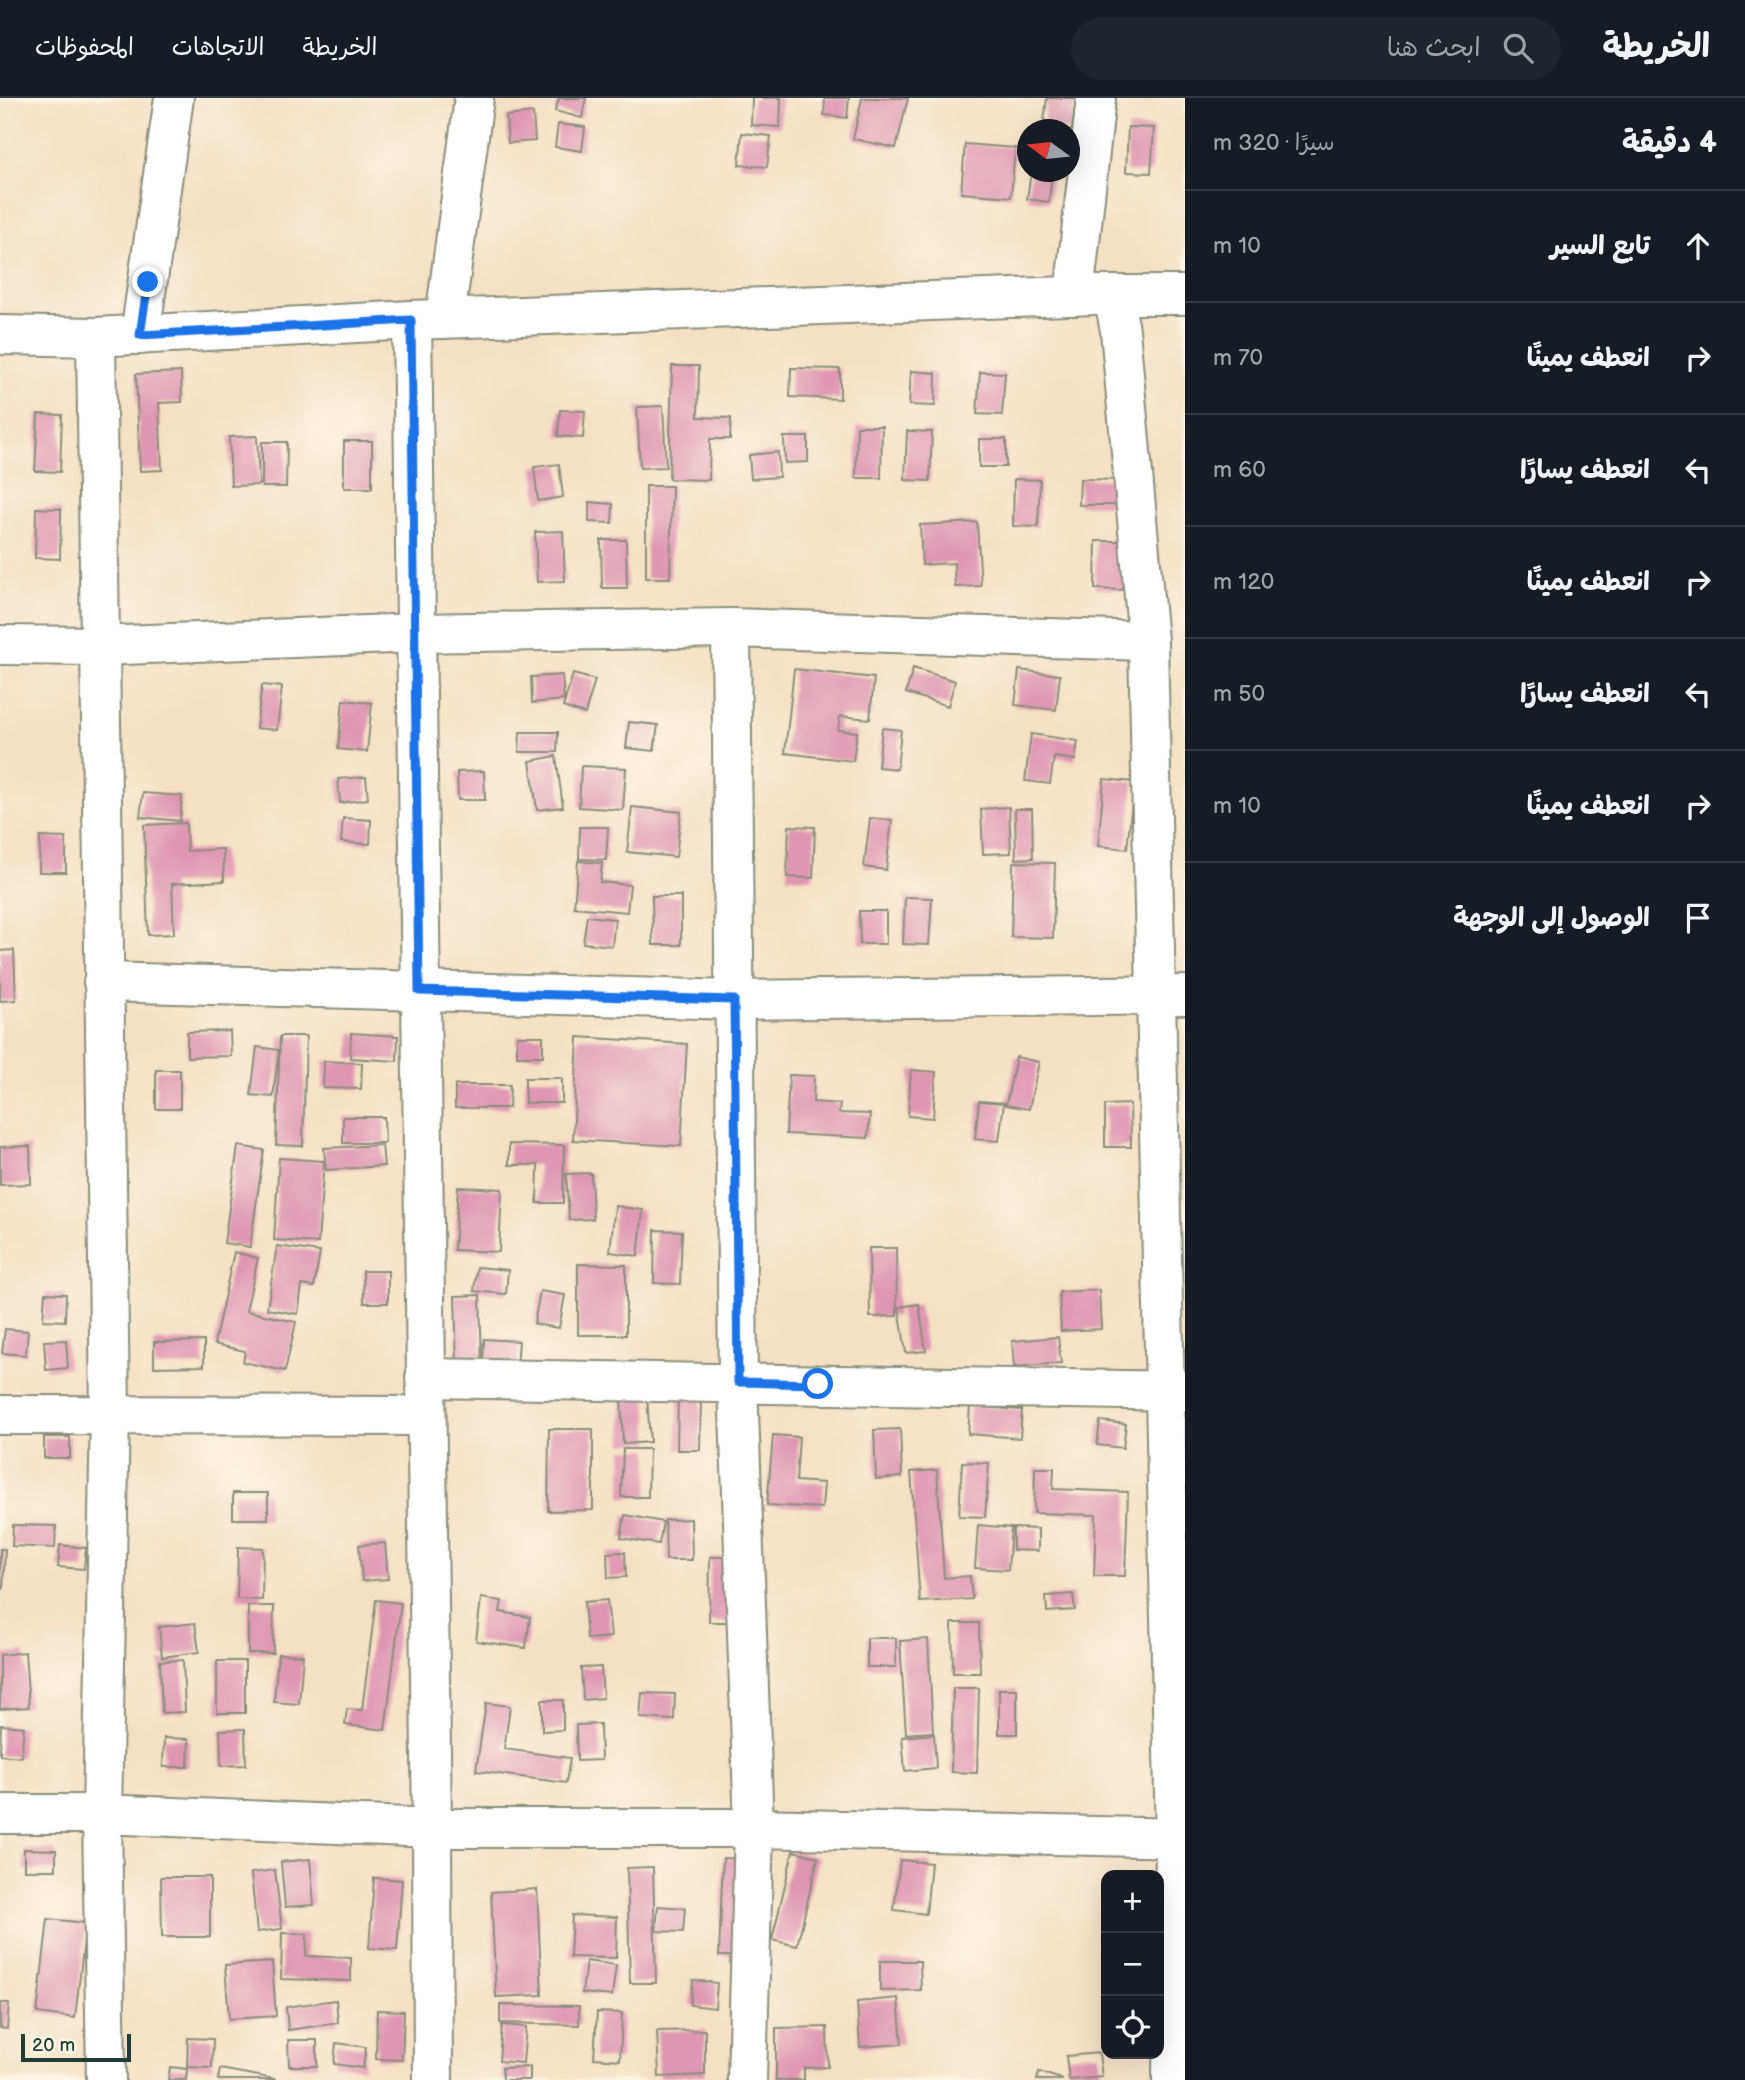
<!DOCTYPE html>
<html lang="ar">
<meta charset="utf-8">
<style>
:root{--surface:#171b24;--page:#20242c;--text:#f1f3f6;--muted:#9ea1a6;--line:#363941}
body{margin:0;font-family:"Balsamiq Sans","Playpen Sans Arabic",sans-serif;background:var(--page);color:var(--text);direction:rtl}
.controls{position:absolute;right:21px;bottom:21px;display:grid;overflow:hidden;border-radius:14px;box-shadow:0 7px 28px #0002}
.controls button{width:63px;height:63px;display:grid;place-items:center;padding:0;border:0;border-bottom:2px solid var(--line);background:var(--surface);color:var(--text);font:35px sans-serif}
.compass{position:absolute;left:1017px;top:21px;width:63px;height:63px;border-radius:50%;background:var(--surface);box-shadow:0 7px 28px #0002;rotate:285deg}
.scale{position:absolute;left:21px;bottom:18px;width:110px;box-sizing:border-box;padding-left:7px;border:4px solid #1f3d34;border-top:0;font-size:19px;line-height:24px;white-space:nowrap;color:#1f3d34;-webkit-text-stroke:5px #fcf5e5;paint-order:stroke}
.stop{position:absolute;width:21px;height:21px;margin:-16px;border:5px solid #1a73e8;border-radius:50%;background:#fff}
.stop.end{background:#1a73e8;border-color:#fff;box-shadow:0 2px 7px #0008}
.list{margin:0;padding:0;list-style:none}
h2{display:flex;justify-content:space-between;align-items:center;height:91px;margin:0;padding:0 28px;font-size:30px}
h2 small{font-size:23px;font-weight:400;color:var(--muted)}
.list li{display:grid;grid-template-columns:46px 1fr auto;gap:21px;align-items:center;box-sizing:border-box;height:112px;padding:0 28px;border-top:2px solid var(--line)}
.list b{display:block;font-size:26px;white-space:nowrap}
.list em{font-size:23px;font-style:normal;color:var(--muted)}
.icon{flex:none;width:38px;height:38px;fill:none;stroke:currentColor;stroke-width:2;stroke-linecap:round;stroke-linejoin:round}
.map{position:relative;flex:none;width:1185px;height:1982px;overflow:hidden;direction:ltr}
header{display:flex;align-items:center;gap:42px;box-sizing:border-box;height:98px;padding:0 35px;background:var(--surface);border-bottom:2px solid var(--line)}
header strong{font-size:33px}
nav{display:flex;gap:38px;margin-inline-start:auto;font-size:24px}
.search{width:490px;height:63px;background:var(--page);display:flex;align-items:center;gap:18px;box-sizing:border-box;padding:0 24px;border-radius:38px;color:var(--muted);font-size:26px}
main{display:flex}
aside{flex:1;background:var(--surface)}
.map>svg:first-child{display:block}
.building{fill:#df96b2}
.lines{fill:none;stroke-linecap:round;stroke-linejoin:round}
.minor-casing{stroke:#8a8e7c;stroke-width:42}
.minor{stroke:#fff;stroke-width:38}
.route{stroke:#1a73e8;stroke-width:9}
</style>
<header>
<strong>الخريطة</strong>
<div class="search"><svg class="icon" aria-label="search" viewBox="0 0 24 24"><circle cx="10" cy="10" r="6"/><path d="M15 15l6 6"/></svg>ابحث هنا</div>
<nav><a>الخريطة</a><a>الاتجاهات</a><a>المحفوظات</a></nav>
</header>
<main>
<aside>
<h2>4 دقيقة<small>سيرًا · 320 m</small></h2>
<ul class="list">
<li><svg class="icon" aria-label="ahead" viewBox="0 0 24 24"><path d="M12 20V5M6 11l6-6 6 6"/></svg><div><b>تابع السير</b></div><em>10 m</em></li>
<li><svg class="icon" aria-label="right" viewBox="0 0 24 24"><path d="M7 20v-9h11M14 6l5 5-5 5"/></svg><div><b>انعطف يمينًا</b></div><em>70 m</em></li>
<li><svg class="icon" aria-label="left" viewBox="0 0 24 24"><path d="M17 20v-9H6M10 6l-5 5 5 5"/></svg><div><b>انعطف يسارًا</b></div><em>60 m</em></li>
<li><svg class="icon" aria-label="right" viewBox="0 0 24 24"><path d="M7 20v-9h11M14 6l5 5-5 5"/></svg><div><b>انعطف يمينًا</b></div><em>120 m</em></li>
<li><svg class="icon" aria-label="left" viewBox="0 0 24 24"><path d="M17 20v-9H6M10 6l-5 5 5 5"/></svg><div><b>انعطف يسارًا</b></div><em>50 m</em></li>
<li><svg class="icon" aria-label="right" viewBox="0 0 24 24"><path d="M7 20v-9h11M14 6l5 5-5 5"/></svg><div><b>انعطف يمينًا</b></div><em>10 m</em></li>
<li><svg class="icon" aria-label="arrive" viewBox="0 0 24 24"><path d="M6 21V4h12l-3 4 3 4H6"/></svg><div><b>الوصول إلى الوجهة</b></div></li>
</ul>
</aside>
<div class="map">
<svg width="1185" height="1982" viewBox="0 0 1185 1982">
<rect width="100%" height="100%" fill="#fcf5e5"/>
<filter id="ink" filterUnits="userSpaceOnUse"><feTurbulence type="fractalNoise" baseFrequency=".0143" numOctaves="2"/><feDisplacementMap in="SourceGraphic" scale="14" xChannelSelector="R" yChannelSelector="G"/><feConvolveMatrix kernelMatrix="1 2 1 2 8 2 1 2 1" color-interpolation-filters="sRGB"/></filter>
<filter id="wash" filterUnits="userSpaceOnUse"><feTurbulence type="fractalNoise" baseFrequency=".00686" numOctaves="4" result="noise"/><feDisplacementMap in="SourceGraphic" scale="28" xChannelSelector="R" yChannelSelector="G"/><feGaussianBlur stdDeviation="1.57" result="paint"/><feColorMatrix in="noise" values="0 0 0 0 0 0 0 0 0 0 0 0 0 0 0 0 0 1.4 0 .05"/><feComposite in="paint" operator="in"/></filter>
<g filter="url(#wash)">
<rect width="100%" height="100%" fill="#f4e0c4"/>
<g id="blocks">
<!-- building -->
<g class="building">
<polygon points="559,0 586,0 582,20 555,13"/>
<polygon points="752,0 781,0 780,29 751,27"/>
<polygon points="825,0 849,0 847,20 824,17"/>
<polygon points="862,0 908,0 896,50 853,41"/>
<polygon points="1047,0 1076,0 1072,32 1043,32"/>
<polygon points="533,15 535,43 508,45 506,18"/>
<polygon points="558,26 585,29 582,53 555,49"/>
<polygon points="1128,29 1154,30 1151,75 1126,74"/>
<polygon points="742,35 771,38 767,69 739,67"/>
<polygon points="965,46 1015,50 1011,99 961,95"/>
<polygon points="1031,74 1052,74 1049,104 1027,101"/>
<polygon points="672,268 699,268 698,319 731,320 730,341 710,341 709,382 669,381"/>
<polygon points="791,270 840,271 840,301 790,299"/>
<polygon points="911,273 936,275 935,308 909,307"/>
<polygon points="181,274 182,304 159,305 162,372 140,373 136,276"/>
<polygon points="980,274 1005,275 1002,317 977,316"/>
<polygon points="663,308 666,369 640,370 637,309"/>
<polygon points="560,312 585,313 583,340 558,338"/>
<polygon points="38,316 62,317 60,374 35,373"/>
<polygon points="857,328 882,328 881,380 856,380"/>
<polygon points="907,333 932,334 930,383 905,382"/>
<polygon points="257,338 259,387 231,388 229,339"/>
<polygon points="784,339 808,339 808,364 785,365"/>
<rect x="979" y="341" width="27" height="28"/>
<rect x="344" y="343" width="28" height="47"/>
<polygon points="262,344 287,344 286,389 262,389"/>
<polygon points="778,354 779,379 751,381 749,357"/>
<polygon points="559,366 563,399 538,403 534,369"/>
<polygon points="1014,381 1040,382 1038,429 1013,428"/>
<polygon points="1080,381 1124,382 1124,407 1079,407"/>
<polygon points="646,388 672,388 670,480 646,480"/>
<polygon points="589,404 613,406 612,425 589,424"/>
<polygon points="36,410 61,411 60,461 35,460"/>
<polygon points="977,424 981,488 955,489 954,465 922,467 920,427"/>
<polygon points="563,433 565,483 537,484 535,434"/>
<polygon points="601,442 626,442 627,490 602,490"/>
<polygon points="1096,443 1126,443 1125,492 1095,491"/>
<polygon points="913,570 955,583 948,608 906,595"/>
<polygon points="794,571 874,580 870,621 840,618 838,632 857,634 853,663 785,655"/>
<polygon points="1019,572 1060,577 1056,612 1015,607"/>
<polygon points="573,576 595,582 585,616 563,609"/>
<polygon points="562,577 564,602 532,605 531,579"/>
<polygon points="262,587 282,589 277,632 256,630"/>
<polygon points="343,602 372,605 367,654 338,651"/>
<polygon points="629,624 658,627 654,653 626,650"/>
<polygon points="882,630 901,632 897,671 878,669"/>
<polygon points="520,634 558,634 557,654 519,654"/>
<polygon points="1031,636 1078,643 1075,662 1054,659 1050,686 1025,683"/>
<polygon points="556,658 563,709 537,712 530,663"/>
<polygon points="581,668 626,670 623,712 579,709"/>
<polygon points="484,673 485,702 458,702 457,674"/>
<polygon points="366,679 368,701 340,705 338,681"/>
<polygon points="1104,681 1134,684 1127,751 1098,748"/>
<polygon points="143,695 182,698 180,723 140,719"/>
<polygon points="632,709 681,714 676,759 627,754"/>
<polygon points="1009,709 1011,755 983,756 981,711"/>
<polygon points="1015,711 1032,711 1033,760 1016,761"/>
<polygon points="343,720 371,722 370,746 341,744"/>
<polygon points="870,720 892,722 886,772 864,769"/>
<polygon points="186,725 187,753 223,751 224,783 172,786 174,836 148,837 144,727"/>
<polygon points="789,728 815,729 813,780 787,779"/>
<polygon points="580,729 608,729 606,762 579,761"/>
<polygon points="40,739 66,740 66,774 39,774"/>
<polygon points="578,763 602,765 600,784 630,787 627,814 574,809"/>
<polygon points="1013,764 1055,765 1053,840 1011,839"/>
<polygon points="652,798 681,798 681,847 653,847"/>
<polygon points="905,799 932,800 929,847 903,846"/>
<polygon points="859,813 886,813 886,846 860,846"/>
<polygon points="587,818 615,821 612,848 583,845"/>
<polygon points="14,852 16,902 0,903 0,853"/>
<polygon points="230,933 231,958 187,959 187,934"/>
<polygon points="351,935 398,938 397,963 350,960"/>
<polygon points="280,938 306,938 303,1048 276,1047"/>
<rect x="517" y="938" width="26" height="20"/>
<polygon points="578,939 687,946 681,1048 573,1042"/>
<polygon points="257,949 279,952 273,999 251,997"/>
<polygon points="1016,959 1039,964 1029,1011 1006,1007"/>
<polygon points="324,963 362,965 361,991 323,990"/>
<rect x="156" y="972" width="24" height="39"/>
<polygon points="911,972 936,974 933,1020 908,1018"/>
<polygon points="789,977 814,978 813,1004 840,1006 839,1015 870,1016 868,1040 786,1036"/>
<rect x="525" y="980" width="37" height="25"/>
<polygon points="455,987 510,987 509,1010 455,1010"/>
<polygon points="979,1003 1004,1005 999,1043 975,1041"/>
<polygon points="1130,1006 1131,1049 1105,1049 1105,1007"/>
<polygon points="343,1019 384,1019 385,1045 343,1045"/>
<polygon points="509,1046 564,1047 563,1105 537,1105 538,1067 509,1067"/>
<polygon points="382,1047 384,1068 326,1072 324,1050"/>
<polygon points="30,1048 31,1086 0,1087 0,1049"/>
<polygon points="238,1048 264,1052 250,1149 224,1145"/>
<polygon points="279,1060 324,1063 318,1145 274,1142"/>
<polygon points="591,1075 593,1121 569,1122 566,1076"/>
<polygon points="458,1089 502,1091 499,1154 454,1152"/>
<polygon points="615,1108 643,1112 638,1158 610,1154"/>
<polygon points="655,1132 682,1133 680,1186 654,1185"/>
<polygon points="277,1148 320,1154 314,1189 302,1187 298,1216 267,1211"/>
<polygon points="869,1150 896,1150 897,1218 870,1219"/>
<polygon points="234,1154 258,1160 246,1213 296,1224 285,1273 243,1264 245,1253 214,1246"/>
<polygon points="578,1166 626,1167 626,1237 578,1237"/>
<polygon points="477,1169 508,1172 506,1196 474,1193"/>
<polygon points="363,1173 388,1173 388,1205 364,1205"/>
<polygon points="1099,1192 1101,1231 1061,1233 1059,1194"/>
<polygon points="540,1193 565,1197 559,1230 534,1226"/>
<polygon points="45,1195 66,1196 65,1223 43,1222"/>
<polygon points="480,1197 482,1267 457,1268 455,1198"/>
<polygon points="919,1206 926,1253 906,1255 899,1209"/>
<polygon points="5,1231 28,1233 26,1257 2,1255"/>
<polygon points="1058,1239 1061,1265 1014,1269 1012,1243"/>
<polygon points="484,1241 519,1243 517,1269 483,1268"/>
<polygon points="66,1242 68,1270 46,1272 44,1243"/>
<polygon points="204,1243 204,1268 154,1269 154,1244"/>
<polygon points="647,1297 650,1344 623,1346 621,1299"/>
<polygon points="678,1298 701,1299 700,1352 677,1352"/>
<polygon points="970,1308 1022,1312 1020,1340 968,1336"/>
<polygon points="1100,1323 1126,1326 1123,1350 1097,1347"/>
<polygon points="549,1331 593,1331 593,1412 548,1413"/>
<polygon points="900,1331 902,1379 876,1381 874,1332"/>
<polygon points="773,1337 799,1339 796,1383 824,1385 822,1410 767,1407"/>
<rect x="44" y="1339" width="26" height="21"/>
<polygon points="623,1351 649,1351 648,1399 621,1399"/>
<polygon points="962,1364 989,1365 985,1419 959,1418"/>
<polygon points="1035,1370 1054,1370 1053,1391 1128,1394 1125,1478 1094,1478 1096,1417 1034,1415"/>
<polygon points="937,1372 944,1480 970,1478 972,1501 920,1504 911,1374"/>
<rect x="233" y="1395" width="35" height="26"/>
<polygon points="625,1417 663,1424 659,1446 621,1440"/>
<polygon points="691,1421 692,1462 666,1462 665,1422"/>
<polygon points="13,1427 56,1428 55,1450 12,1448"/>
<polygon points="978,1427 1011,1430 1008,1472 975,1470"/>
<polygon points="1013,1430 1038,1431 1038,1453 1013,1452"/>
<polygon points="385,1445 388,1481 362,1483 359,1447"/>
<polygon points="60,1447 86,1450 84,1471 58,1469"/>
<polygon points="238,1449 263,1450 262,1502 237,1501"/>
<polygon points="0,1451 5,1451 3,1491 0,1491"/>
<polygon points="625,1454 626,1479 608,1480 607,1455"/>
<polygon points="710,1459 736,1459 735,1524 709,1524"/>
<polygon points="1073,1496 1075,1512 1047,1514 1046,1498"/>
<polygon points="481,1500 502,1503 500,1514 530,1519 526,1550 476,1543"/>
<polygon points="376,1502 401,1505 385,1632 345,1627 347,1611 362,1612"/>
<polygon points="607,1502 611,1539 587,1541 584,1504"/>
<polygon points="248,1508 274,1508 273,1555 248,1555"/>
<polygon points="195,1525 199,1554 162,1559 159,1529"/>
<polygon points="952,1525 979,1525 980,1575 953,1575"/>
<rect x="867" y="1540" width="29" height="29"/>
<polygon points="928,1541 933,1634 906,1636 900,1543"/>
<polygon points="25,1554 29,1609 0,1611 0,1557"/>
<polygon points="278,1556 303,1557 299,1606 274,1604"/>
<polygon points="183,1562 185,1614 162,1615 160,1563"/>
<rect x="217" y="1563" width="28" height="52"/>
<polygon points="601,1569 603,1600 583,1602 581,1570"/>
<polygon points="953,1590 979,1590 977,1675 951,1674"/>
<rect x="999" y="1591" width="18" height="45"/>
<polygon points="642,1595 675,1596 674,1622 640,1620"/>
<polygon points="542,1602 563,1602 563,1632 542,1633"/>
<polygon points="486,1605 510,1608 504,1651 570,1660 566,1685 476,1673"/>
<polygon points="600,1626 601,1662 577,1663 576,1627"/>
<polygon points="1,1627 24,1629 21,1659 0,1657"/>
<polygon points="245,1631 246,1667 221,1668 220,1632"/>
<polygon points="934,1636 936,1670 905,1673 902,1639"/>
<polygon points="164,1640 189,1641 188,1669 163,1669"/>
<polygon points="24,1751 56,1752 56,1772 24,1772"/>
<polygon points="793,1753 818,1759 797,1848 772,1842"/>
<polygon points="723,1760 750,1761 746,1858 719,1858"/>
<polygon points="310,1761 314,1807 285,1809 281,1764"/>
<polygon points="900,1762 931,1765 926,1816 894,1812"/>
<polygon points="653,1769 656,1885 630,1885 627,1770"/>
<polygon points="275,1772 282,1831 257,1834 251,1775"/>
<polygon points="161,1779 210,1779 210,1839 162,1839"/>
<polygon points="374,1780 402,1782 397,1852 369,1850"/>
<polygon points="537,1791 542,1897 496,1899 491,1794"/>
<polygon points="658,1808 685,1810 683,1834 656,1833"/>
<polygon points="572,1817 617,1819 616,1860 570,1859"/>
<polygon points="48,1821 86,1825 75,1920 37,1915"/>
<polygon points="282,1835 307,1836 306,1858 351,1860 351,1883 281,1881"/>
<polygon points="586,1863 616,1867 612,1898 582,1895"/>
<polygon points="880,1863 920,1863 921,1892 880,1893"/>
<polygon points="272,1864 276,1918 229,1921 225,1867"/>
<polygon points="693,1882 717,1885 715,1910 690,1907"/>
<polygon points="898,1900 902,1946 860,1949 857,1904"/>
<polygon points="336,1902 338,1925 288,1932 286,1909"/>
<polygon points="0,1905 9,1905 7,1931 0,1930"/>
<polygon points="500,1907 579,1908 579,1927 500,1925"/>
<polygon points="377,1912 404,1913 402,1962 376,1961"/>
<polygon points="597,1914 622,1915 620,1962 594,1960"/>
<polygon points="502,1927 526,1929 523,1965 499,1963"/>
<polygon points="827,1929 828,1969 804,1970 804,1982 776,1982 776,1930"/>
<polygon points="705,1932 705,1977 659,1979 657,1933"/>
<polygon points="188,1940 213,1941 212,1970 187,1969"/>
<polygon points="288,1942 317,1942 317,1968 289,1968"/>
<polygon points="336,1945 366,1949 363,1970 334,1966"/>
<polygon points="1099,1955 1102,1979 1069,1982 1066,1958"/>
<polygon points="170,1969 187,1971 186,1982 168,1982"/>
<polygon points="530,1969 530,1982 503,1982 502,1970"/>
<polygon points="220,1971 275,1981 275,1982 218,1982"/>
<polygon points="1039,1974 1062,1981 1062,1982 1037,1982"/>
</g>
</g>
</g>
<g filter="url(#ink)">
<use href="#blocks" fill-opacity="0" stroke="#8a8e7c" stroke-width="2"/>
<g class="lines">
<!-- minor casing -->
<g class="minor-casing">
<g id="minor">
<polyline points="1113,197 1120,232 1148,543 1175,1740 1172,1982"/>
<polyline points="1074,198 1096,0"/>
<polyline points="445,221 474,0"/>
<polyline points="412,222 432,1730 433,1982"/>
<polyline points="0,237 96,239 412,222 1095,197 1185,197"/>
<polyline points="140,237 174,0"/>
<polyline points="96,239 110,1315 102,1716 106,1982"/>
<polyline points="731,530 738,1285 754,1730 747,1982"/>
<polyline points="0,547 99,548 415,535 731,530 1148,543"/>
<polyline points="103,884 734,902 1185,897"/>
<polyline points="425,1280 1185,1293"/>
<polyline points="0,1317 426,1318"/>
<polyline points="0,1716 102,1716 432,1730 754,1730 1185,1740"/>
</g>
</g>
<!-- minor -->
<use href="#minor" class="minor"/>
</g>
</g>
<g class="lines" filter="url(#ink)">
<!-- route -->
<polyline class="route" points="148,184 140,237 411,222 419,893 734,902 738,1284 818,1286"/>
</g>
</svg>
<div class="controls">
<button>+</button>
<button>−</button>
<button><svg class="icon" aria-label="locate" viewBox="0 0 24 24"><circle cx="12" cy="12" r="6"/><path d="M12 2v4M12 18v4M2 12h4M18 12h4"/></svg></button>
</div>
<svg class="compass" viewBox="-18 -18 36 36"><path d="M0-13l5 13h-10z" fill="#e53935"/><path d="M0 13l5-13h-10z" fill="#9ea1a6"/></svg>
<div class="scale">20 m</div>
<div class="stop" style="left:818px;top:1286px"></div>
<div class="stop end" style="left:148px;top:184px"></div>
</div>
</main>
